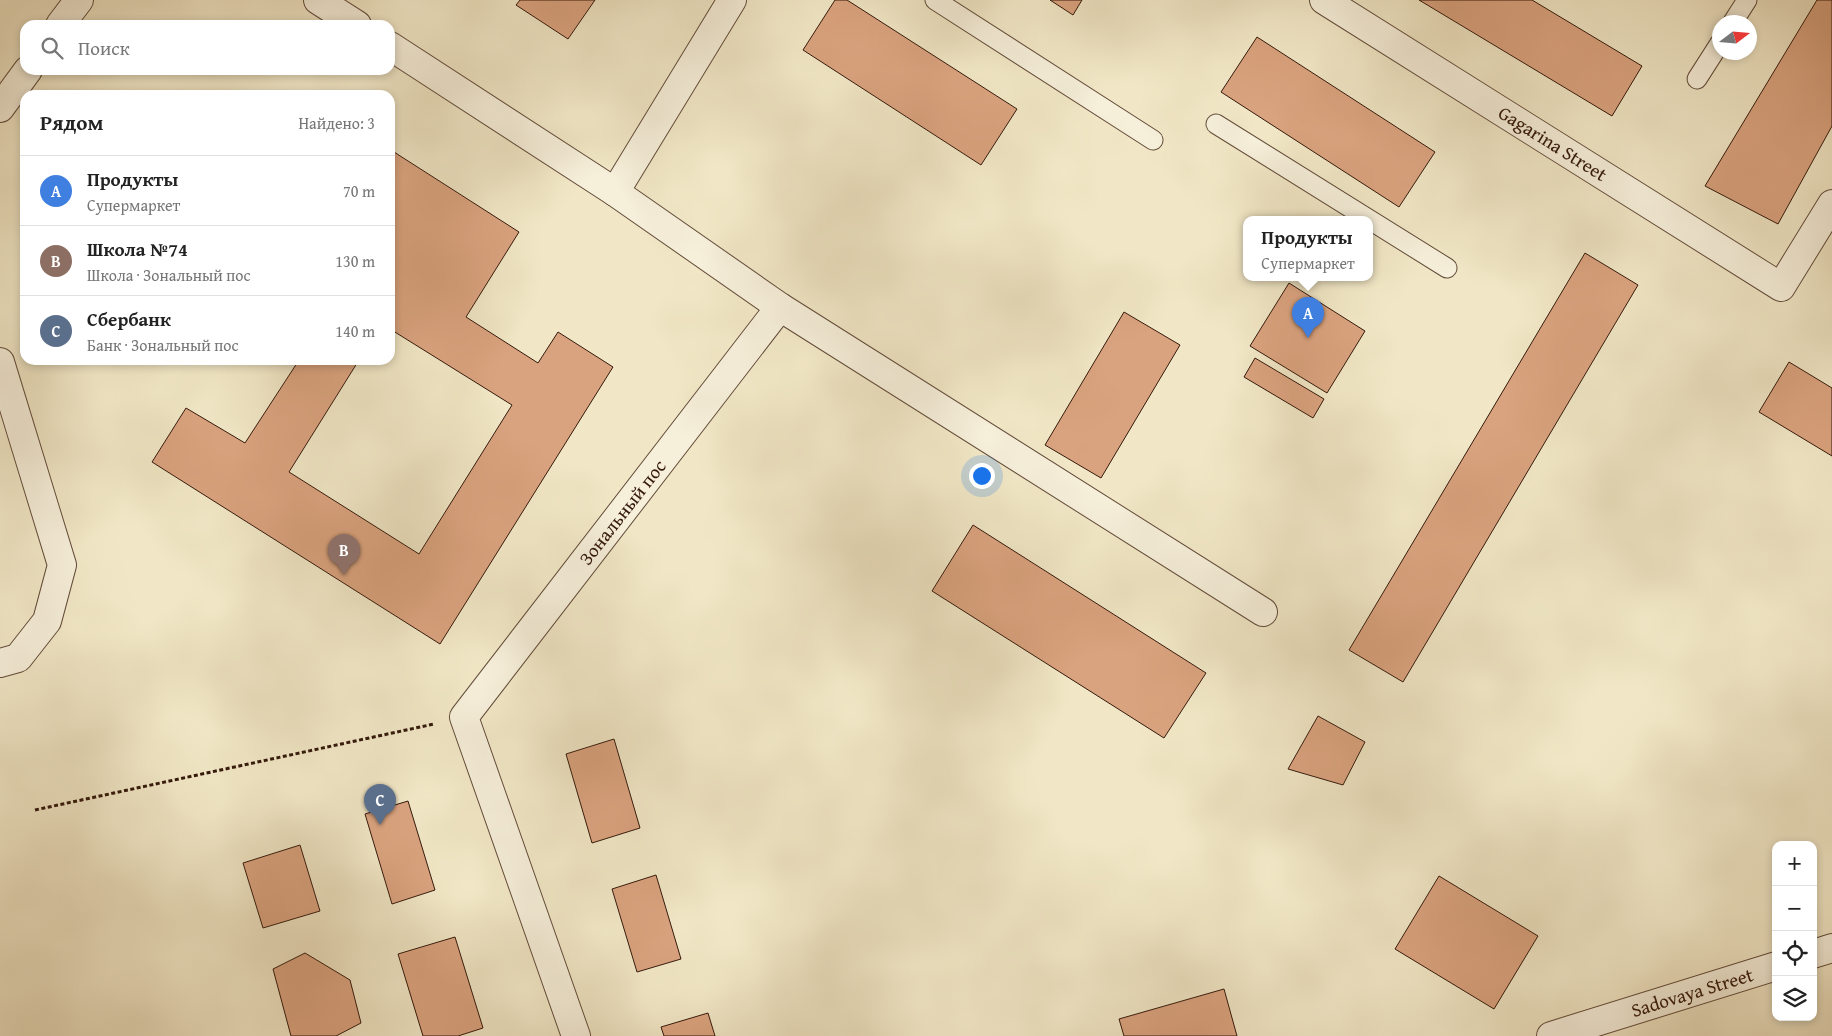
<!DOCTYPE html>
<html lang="ru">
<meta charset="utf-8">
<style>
:root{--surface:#fff;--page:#f6f6f6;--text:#222;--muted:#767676;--line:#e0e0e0;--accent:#111827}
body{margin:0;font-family:"Gentium Book Plus",serif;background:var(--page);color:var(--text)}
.controls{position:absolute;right:15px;bottom:15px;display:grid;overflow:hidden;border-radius:10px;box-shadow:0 2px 8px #0003}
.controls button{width:45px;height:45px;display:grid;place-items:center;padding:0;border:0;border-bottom:1px solid var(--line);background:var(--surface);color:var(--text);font:25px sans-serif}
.compass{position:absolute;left:1712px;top:15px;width:45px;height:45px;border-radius:50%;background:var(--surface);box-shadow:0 2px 8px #0003;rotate:74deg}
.you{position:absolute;left:981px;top:475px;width:18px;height:18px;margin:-12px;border:4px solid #fff;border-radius:50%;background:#1a73e8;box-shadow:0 0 0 8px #1a73e833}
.badge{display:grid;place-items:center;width:32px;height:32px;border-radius:50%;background:var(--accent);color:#fff;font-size:16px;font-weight:700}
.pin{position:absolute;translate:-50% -41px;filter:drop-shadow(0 1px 2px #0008)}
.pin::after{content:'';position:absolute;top:26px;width:18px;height:15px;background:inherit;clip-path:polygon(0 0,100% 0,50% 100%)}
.popup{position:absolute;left:1243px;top:216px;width:130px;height:65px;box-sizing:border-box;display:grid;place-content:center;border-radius:10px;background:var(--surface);filter:drop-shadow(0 1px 4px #0005);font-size:16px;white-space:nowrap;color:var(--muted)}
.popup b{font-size:19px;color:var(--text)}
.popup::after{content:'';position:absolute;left:50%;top:100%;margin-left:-10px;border:10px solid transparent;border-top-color:var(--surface)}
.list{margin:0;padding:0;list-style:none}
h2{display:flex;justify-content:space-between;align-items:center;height:65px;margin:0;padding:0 20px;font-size:21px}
h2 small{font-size:16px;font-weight:400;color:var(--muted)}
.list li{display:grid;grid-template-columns:32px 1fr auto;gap:15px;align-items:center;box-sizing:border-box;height:70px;padding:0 20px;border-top:1px solid var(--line)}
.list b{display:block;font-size:19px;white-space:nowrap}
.list p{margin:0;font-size:16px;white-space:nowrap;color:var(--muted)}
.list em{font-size:16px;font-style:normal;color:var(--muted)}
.icon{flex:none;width:28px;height:28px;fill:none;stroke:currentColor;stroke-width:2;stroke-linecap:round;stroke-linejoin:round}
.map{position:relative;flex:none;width:1832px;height:1036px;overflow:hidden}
.search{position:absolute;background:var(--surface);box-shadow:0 2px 8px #0003;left:20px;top:20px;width:375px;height:55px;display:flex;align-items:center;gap:12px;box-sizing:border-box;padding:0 18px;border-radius:15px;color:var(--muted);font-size:19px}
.panel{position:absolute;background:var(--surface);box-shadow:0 2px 8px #0003;left:20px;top:90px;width:375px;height:275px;border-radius:15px}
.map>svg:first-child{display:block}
.building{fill:#daa37f;stroke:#34190c}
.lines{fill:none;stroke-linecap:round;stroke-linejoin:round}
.service-casing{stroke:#634c3a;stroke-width:21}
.minor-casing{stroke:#634c3a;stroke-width:30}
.path{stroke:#34190c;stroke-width:3;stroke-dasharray:4 2.5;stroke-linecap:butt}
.service{stroke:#f6efda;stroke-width:19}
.minor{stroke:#f6efda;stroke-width:28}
.labels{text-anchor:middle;stroke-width:4;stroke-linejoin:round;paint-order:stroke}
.street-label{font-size:19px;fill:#34190c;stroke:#f6efda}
</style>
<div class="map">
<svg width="1832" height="1036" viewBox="0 0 1832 1036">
<rect width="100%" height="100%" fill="#f1e7c6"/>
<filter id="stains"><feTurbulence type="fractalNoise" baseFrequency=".004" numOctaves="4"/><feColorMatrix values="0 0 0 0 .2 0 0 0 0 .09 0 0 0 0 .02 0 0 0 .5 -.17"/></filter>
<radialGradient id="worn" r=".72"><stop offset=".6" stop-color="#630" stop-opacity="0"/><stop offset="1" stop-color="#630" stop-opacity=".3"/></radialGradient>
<!-- building -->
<g class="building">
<polygon points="520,0 595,0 568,39 516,5"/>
<polygon points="835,0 847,0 1017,109 981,165 803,50"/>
<polygon points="1050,0 1082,0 1073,15"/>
<polygon points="1419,0 1532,0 1642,66 1612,116"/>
<polygon points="1817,0 1832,0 1832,126 1778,224 1705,186"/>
<polygon points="1257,37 1435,152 1399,207 1221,92"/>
<polygon points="394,152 519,232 466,317 538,363 558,332 613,367 440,644 152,462 186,408 245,443 299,360 359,360 289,472 419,554 512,405 390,329 390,158"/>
<polygon points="1585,253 1638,285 1403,682 1349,650"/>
<polygon points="1289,283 1365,331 1327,393 1250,346"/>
<polygon points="1124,312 1180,345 1101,478 1045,445"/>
<polygon points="1255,358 1324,399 1313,418 1244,377"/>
<polygon points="1789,362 1832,388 1832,456 1759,412"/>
<polygon points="973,525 1206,673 1164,738 932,591"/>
<polygon points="1318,716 1365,742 1343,785 1288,769"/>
<polygon points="614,739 640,828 592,843 566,754"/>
<polygon points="408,801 435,890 392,904 365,814"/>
<polygon points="300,845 320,911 263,928 243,863"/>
<polygon points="656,875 681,959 637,972 612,889"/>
<polygon points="1439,876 1538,936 1494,1009 1395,949"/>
<polygon points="455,937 483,1028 458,1036 423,1036 398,954"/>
<polygon points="305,953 350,980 361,1023 336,1036 291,1036 273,969"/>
<polygon points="1224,989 1237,1036 1124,1036 1119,1019"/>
<polygon points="708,1013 715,1036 664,1036 661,1027"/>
</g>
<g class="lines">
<!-- service casing -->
<g class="service-casing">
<g id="service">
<polyline points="935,0 1153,140"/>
<polyline points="1733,22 1747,0"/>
<polyline points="1697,79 1720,43"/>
<polyline points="1216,124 1447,268"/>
</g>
</g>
<!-- minor casing -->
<g class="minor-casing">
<g id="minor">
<polyline points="318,0 357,25"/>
<polyline points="1324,0 1781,287 1832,204"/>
<polyline points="60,25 79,0"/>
<polyline points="390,46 615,192 780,307 1263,612"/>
<polyline points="0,108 28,70"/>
<polyline points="615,192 732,0"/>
<polyline points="0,362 62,565 47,621 18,658 0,663"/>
<polyline points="1813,954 1832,948"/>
<polyline points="576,1036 464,717 780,307"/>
<polyline points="1551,1036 1776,966"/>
</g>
</g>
<!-- path -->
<polyline class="path" points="35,810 434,724"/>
<!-- service -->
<use href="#service" class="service"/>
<!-- minor -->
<use href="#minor" class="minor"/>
</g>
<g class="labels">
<!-- street labels -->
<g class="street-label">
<text transform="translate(1553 143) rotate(32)" y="7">Gagarina Street</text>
<text transform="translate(622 512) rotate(-52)" y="7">Зональный пос</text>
<text transform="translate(1692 992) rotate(-17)" y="7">Sadovaya Street</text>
</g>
</g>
<rect width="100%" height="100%" filter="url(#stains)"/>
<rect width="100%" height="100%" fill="url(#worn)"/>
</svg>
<div class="controls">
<button>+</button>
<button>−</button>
<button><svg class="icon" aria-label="locate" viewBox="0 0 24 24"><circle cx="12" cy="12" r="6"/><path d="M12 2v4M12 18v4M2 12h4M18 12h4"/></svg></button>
<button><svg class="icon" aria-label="layers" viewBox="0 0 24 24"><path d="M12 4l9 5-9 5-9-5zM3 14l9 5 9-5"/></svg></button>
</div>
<svg class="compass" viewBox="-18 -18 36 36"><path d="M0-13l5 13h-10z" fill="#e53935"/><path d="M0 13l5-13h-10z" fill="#767676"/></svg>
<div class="you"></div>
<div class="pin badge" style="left:1308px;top:338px;background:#3f7fe0">A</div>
<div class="popup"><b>Продукты</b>Супермаркет</div>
<div class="pin badge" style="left:344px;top:575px;background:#8d6e63">B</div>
<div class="pin badge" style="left:380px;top:825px;background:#5c6f8a">C</div>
<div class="search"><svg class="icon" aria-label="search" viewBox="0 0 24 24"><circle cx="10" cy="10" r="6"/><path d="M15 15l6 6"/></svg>Поиск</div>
<section class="panel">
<h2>Рядом<small>Найдено: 3</small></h2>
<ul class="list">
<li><span class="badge" style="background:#3f7fe0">A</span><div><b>Продукты</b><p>Супермаркет</p></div><em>70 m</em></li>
<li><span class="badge" style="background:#8d6e63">B</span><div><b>Школа №74</b><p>Школа · Зональный пос</p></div><em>130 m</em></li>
<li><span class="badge" style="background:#5c6f8a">C</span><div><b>Сбербанк</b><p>Банк · Зональный пос</p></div><em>140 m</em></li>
</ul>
</section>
</div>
